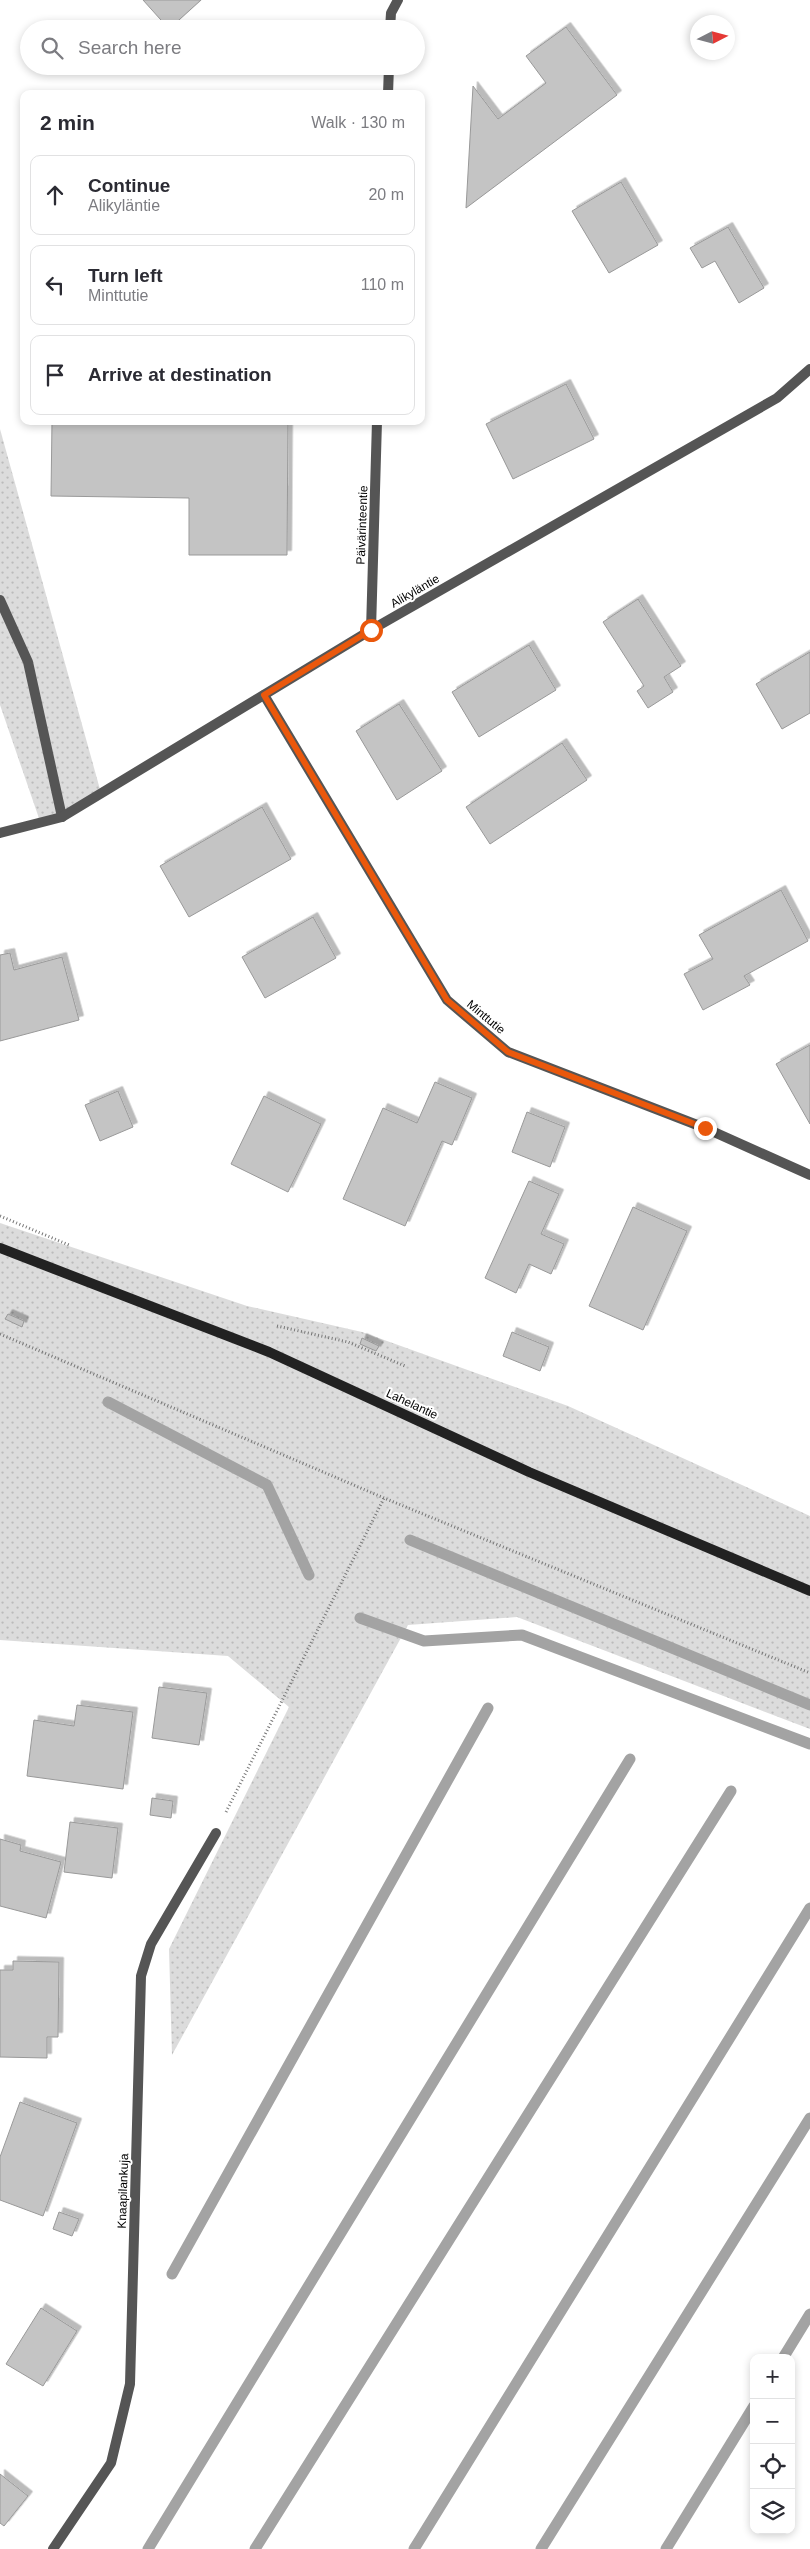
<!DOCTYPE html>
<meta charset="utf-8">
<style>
:root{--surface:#fff;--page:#f2f2f3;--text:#2b2b33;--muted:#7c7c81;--line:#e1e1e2}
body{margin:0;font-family:Arial,sans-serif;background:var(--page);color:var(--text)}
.controls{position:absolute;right:15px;bottom:15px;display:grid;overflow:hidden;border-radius:10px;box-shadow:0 2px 8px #0003}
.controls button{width:45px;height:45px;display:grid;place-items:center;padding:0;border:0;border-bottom:1px solid var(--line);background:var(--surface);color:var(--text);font:25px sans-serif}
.compass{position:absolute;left:690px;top:15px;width:45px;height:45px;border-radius:50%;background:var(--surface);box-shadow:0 2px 8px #0003;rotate:84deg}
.stop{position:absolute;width:15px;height:15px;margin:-11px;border:4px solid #ea580c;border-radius:50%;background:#fff}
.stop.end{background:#ea580c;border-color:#fff;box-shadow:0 1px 5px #0008}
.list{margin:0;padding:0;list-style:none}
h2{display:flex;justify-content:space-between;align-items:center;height:65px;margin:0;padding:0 20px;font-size:21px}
h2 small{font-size:16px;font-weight:400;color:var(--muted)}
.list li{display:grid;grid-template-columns:32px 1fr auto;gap:15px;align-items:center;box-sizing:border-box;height:80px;margin:0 10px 10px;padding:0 10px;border:1px solid var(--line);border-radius:10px}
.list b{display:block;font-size:19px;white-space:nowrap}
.list p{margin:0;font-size:16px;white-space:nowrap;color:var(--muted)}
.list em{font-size:16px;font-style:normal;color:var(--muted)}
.icon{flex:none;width:28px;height:28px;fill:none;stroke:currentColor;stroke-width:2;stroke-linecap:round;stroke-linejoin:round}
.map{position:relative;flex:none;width:810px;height:2549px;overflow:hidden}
.search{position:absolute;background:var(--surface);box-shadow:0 2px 8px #0003;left:20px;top:20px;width:405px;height:55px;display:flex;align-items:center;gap:12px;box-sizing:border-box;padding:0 18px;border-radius:28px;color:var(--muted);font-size:19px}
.panel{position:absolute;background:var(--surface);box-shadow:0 2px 8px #0003;left:20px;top:90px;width:405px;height:335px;border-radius:10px}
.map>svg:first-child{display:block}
.grass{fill:url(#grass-dots)}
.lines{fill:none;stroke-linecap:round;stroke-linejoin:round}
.stream{stroke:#a3a3a3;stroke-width:11}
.building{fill:#c4c4c4;stroke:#999;filter:url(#shadow)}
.path{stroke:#777;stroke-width:3;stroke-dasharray:1 2.5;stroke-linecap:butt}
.service{stroke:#555;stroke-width:10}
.minor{stroke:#555;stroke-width:10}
.secondary{stroke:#222;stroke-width:10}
.route{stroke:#ea580c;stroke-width:6}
.labels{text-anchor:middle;stroke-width:4;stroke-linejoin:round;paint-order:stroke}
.street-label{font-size:12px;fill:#000;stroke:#fff}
</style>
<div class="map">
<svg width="810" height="2549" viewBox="0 0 810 2549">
<defs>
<pattern id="grass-dots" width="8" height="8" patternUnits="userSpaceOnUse" patternTransform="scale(1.25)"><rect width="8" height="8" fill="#dcdcdc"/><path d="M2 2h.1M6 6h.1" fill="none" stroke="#bbb" stroke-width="1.8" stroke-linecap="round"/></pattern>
<filter id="shadow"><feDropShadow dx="4.5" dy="-4.5" stdDeviation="0" flood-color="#0004"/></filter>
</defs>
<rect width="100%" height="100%" fill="#fff"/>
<!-- grass -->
<g class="grass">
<polygon points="0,429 101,793 42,827 0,705"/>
<polygon points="0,1223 247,1306 362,1332 568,1406 810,1516 810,1729 517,1617 408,1625 172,2055 169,1949 289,1707 228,1656 0,1640"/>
</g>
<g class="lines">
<!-- stream -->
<g class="stream">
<polyline points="108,1402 267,1485 309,1575"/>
<polyline points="410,1540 810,1705"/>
<polyline points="360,1618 424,1641 522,1635 810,1744"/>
<polyline points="172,2274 488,1708"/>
<polyline points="783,2358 810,2314"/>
<polyline points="148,2549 630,1759"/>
<polyline points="255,2549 731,1791"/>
<polyline points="414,2549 810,1908"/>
<polyline points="541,2549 810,2118"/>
<polyline points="666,2549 754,2406"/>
</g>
</g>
<!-- building -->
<g class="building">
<polygon points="143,0 201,0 169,29"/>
<polygon points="566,27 617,95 466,208 473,86 498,119 546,83 526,56"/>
<polygon points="621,182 658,245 609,273 572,211"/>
<polygon points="728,227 764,288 739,303 715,261 702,268 690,248"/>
<polygon points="566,384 594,439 513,479 486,424"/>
<polygon points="52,421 288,421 287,555 189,555 189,498 51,496"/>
<polygon points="638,599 681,666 664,677 673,692 648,708 637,691 644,686 603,622"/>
<polygon points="529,645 556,690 479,737 452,692"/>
<polygon points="810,652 810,713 782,729 756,684"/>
<polygon points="399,704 442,771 397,800 356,731"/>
<polygon points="562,743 587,780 490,844 466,807"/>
<polygon points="262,807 291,859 189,917 160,866"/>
<polygon points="781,890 808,941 744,976 750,985 703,1010 684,974 713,959 699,935"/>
<polygon points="313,917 336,958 265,998 242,957"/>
<polygon points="10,953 14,970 62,957 79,1020 0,1041 0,955"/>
<polygon points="810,1045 810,1124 776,1064"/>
<polygon points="435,1082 472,1098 452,1145 442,1141 405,1226 343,1199 383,1108 417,1123"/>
<polygon points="118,1091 133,1127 100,1141 85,1105"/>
<polygon points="264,1096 321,1124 288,1192 231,1164"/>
<polygon points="527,1112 565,1127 550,1167 512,1152"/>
<polygon points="529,1181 559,1194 541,1234 564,1244 551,1274 529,1264 516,1293 485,1278"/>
<polygon points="633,1207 687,1231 643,1330 589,1306"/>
<polygon points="8,1314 24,1321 22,1327 5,1319"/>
<polygon points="512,1332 549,1347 540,1371 503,1356"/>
<polygon points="362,1338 379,1346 376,1351 360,1344"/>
<polygon points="159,1687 207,1693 199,1745 152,1738"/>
<polygon points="77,1705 133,1712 123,1789 27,1776 34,1720 74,1726"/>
<polygon points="152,1798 173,1801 171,1818 150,1815"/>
<polygon points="70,1822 118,1828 112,1878 64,1872"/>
<polygon points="0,1839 21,1845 20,1851 61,1862 46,1918 0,1906"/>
<polygon points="13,1961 59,1962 58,2037 47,2037 47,2058 0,2057 0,1970 13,1970"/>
<polygon points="20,2102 77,2123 43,2216 0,2200 0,2157"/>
<polygon points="59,2212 79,2219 72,2236 53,2229"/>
<polygon points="41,2308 77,2331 43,2386 6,2364"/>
<polygon points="0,2474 28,2496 4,2526 0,2523"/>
</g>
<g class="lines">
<!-- path -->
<g class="path">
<polyline points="0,1216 69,1245"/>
<polyline points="277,1326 348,1342 405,1366"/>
<polyline points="0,1334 384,1498 810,1673"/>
<polyline points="226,1812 384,1498"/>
</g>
<!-- service -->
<polyline class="service" points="0,600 28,662 62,817"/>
<!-- minor -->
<g class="minor">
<polyline points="390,29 391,13 398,0"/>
<polyline points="388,94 389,66"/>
<polyline points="371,630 377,421"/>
<polyline points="264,695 447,1000 508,1052 705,1128 810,1175"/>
<polyline points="0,833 62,817 371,630 777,398 810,369"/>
<polyline points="53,2549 111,2463 130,2384 141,1976 151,1944 216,1833"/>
</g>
<!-- secondary -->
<polyline class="secondary" points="0,1248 269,1352 529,1472 810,1591"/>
</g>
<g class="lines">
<!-- route -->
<polyline class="route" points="371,630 264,695 447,1000 508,1052 705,1128"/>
</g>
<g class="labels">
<!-- street labels -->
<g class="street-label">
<text transform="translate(362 525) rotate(-88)" y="4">Päivärinteentie</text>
<text transform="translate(415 591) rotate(-30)" y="4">Alikyläntie</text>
<text transform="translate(486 1017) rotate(40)" y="4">Minttutie</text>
<text transform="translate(412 1404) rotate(25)" y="4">Lahelantie</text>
<text transform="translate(123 2191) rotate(-88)" y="4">Knaapilankuja</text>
</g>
</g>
</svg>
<div class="controls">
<button>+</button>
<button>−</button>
<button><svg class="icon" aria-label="locate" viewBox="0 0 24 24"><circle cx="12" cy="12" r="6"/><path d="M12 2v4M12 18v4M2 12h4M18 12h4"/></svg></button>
<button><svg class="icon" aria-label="layers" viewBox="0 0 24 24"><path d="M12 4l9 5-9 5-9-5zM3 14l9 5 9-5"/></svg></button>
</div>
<svg class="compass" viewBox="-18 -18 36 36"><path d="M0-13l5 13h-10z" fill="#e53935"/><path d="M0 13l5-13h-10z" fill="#7c7c81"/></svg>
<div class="stop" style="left:371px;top:630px"></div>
<div class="stop end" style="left:705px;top:1128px"></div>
<div class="search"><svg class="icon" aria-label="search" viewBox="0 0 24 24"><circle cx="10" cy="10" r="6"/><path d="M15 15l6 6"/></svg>Search here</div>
<section class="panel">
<h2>2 min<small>Walk · 130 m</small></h2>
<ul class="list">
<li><svg class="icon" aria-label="ahead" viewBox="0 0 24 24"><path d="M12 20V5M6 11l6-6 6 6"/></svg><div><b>Continue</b><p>Alikyläntie</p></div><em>20 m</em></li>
<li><svg class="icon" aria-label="left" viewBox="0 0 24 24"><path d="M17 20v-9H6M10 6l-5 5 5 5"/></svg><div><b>Turn left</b><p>Minttutie</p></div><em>110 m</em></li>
<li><svg class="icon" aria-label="arrive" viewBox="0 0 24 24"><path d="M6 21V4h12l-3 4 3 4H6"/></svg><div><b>Arrive at destination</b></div></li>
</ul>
</section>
</div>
